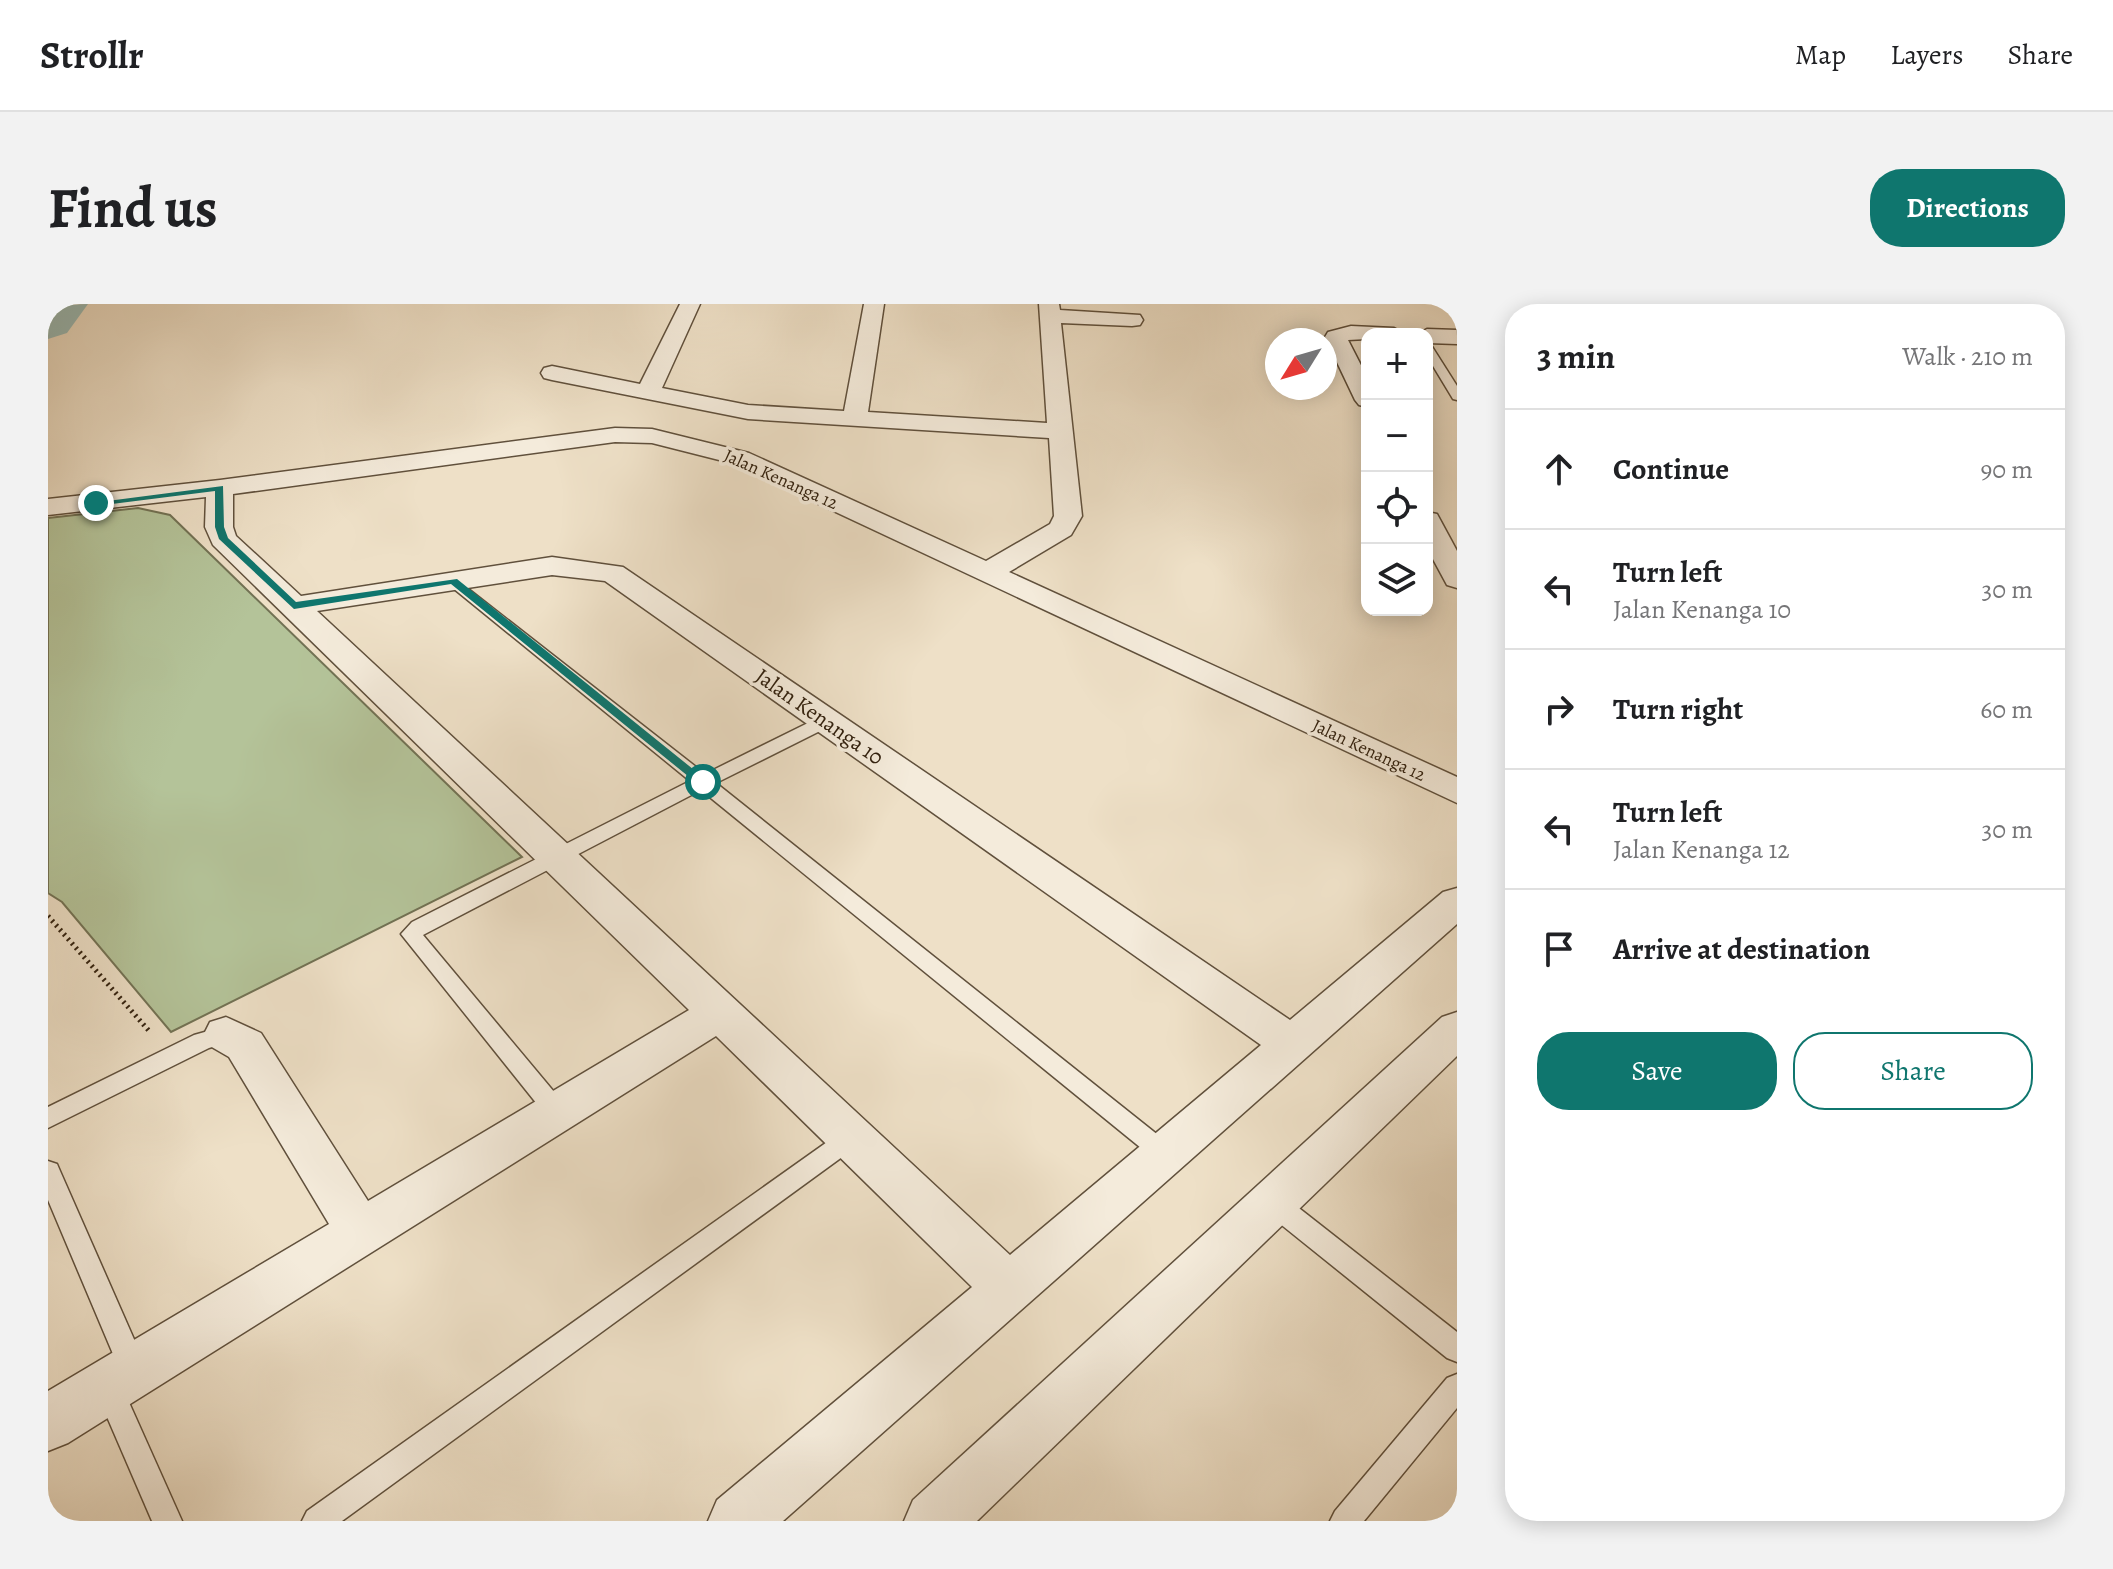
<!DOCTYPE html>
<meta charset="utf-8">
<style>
:root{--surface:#fff;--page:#f2f2f2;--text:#202124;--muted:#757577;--line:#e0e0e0;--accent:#0f766e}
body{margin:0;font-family:Alegreya,serif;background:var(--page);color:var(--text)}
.controls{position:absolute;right:24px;top:24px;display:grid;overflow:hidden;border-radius:16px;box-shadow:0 4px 20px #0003}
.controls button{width:72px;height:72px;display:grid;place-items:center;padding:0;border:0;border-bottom:2px solid var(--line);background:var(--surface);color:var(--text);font:40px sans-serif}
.compass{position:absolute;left:1217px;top:24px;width:72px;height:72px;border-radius:50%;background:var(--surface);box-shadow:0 4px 20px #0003;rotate:233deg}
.stop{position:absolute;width:24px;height:24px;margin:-18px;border:6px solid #0f766e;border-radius:50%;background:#fff}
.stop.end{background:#0f766e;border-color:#fff;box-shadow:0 2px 8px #0008}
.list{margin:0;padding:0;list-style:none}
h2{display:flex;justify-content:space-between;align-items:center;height:104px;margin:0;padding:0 32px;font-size:34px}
h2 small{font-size:26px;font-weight:400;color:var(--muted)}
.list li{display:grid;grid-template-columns:52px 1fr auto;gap:24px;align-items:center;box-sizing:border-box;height:120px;padding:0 32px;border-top:2px solid var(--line)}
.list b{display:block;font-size:30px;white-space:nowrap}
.list p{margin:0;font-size:26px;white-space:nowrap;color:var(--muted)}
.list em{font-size:26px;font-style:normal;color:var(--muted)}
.actions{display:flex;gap:16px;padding:24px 32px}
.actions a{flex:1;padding:18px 0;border:2px solid var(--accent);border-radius:32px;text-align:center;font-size:28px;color:var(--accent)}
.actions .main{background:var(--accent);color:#fff}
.icon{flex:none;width:44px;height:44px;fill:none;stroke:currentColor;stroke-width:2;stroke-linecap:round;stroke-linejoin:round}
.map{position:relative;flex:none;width:1409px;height:1217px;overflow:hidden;border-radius:32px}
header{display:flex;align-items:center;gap:48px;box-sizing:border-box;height:112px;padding:0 40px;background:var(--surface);border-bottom:2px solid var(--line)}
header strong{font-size:38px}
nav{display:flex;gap:44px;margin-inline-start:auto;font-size:28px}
.intro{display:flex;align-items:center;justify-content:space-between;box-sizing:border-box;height:192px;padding:0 48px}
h1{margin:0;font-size:56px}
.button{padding:20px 36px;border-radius:32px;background:var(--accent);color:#fff;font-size:28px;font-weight:700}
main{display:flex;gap:48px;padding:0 48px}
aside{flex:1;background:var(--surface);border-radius:32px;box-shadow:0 4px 20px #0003}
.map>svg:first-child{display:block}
.green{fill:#b4c399;stroke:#727254;stroke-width:2}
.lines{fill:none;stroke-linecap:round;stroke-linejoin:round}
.canal{fill:#9abdb9;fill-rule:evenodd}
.service-casing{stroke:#60503c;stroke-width:3}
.minor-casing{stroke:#60503c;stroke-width:3}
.path{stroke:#31200e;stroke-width:5;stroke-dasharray:2 4;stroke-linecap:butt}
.service{fill:#f4ebdb;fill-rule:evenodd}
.minor{fill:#f4ebdb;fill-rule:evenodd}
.route{fill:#0f766e}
.labels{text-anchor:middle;stroke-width:7;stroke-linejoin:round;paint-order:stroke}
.far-street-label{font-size:18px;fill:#31200e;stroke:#f4ebdb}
.street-label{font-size:22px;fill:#31200e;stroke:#f4ebdb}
</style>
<header>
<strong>Strollr</strong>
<nav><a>Map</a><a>Layers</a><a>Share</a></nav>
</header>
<div class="intro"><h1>Find us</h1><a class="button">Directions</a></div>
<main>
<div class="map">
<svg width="1409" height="1217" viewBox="0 0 1409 1217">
<rect width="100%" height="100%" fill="#eee0c7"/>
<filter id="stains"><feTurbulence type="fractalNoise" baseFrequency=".0025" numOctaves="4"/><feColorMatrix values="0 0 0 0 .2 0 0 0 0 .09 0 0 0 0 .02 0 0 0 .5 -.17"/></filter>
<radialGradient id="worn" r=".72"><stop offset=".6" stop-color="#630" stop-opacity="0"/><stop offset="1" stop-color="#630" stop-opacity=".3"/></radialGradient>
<!-- green -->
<polygon class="green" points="90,204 122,211 474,553 123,728 14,598 0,589 0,214"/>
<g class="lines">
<!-- canal -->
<polygon class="canal" points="40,0 19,29 0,35 0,20 14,1"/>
<!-- service casing -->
<g class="service-casing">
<g id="service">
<polygon points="1379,40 1383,41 1409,82 1409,96 1405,95 1379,52"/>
<polygon points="405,273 657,470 772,413 784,413 786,417 784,421 668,479 1125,843 1129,850 1125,857 1117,860 1109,857 653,486 375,631 517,801 521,808 517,815 509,817 501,815 353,630 364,618 642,477 400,280 398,277"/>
<polygon points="178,722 186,724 189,730 186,736 161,744 0,824 0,803 146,731"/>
<polygon points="804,823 812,826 816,833 812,840 294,1217 254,1217 259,1207 796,826"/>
<polygon points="0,857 9,860 12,867 96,1058 100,1067 96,1076 86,1080 76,1076 0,896"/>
<polygon points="1224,887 1233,890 1409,1028 1409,1058 1399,1054 1215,906 1212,898 1215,890"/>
<polygon points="1409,1070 1409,1104 1316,1217 1282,1217 1287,1207 1399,1074"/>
<polygon points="61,1072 71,1076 134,1217 104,1217 47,1085 51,1076"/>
</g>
</g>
<!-- minor casing -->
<g class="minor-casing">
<g id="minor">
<path d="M632,0H652L614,84L700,101L796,107L816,0H836L820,108L999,119L991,0H1011L1012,6L1092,11L1095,16L1092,21L1084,22L1013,19L1034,212L1023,231L961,268L1409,473V499L683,159L604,139L567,138L185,190V223L188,232L253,292L504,253L575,263L1242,716L1395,588L1409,584V620L735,1217H660L669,1196L924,983L668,732L20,1139L0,1147V1087L281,920L181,753L162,742L156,730L162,718L178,713L213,729L320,897L641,706L165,241L157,223L158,193L0,211V195L172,176L567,124L604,125L701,149L938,257L1002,220L1006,212L1001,134L700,115L504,76L496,74L493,69L496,64L504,62L592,80ZM504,271L557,277L1213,741L962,951L269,307Z"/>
<polygon points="1303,22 1346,24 1357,30 1319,30 1319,35 1300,36 1319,73 1319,103 1311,101 1307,96 1277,33 1280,28"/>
<polygon points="1379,25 1409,26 1409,40 1379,39 1379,30 1370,30"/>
<polygon points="1379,208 1389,210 1409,247 1409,284 1399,281 1379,244"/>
<polygon points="1409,708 1409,752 929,1217 856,1217 865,1196 1394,713"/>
</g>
</g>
<!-- path -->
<polyline class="path" points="0,612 102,728"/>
<!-- service -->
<use href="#service" class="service"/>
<!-- minor -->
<use href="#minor" class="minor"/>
</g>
<!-- route -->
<polygon class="route" points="175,182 176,223 180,234 248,298 409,275 661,478 651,481 403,280 246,305 171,235 167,223 167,187 48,202 44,199"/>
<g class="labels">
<!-- far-street labels -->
<g class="far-street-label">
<text transform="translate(733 175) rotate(24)" y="6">Jalan Kenanga 12</text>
<text transform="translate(1321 446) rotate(25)" y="6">Jalan Kenanga 12</text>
</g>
<!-- street labels -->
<g class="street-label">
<text transform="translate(772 412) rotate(35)" y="8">Jalan Kenanga 10</text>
</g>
</g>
<rect width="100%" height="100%" filter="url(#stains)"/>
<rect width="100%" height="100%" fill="url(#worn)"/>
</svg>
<div class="controls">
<button>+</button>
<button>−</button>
<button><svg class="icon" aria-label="locate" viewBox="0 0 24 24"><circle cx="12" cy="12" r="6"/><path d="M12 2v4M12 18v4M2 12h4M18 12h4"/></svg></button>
<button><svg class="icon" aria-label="layers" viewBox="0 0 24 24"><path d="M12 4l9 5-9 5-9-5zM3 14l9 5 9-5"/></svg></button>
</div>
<svg class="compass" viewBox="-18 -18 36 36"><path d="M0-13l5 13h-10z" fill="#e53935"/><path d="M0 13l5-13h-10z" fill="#757577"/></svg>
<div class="stop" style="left:655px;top:478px"></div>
<div class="stop end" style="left:48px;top:199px"></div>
</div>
<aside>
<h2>3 min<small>Walk · 210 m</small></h2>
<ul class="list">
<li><svg class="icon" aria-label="ahead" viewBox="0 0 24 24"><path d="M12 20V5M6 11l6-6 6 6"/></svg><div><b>Continue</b></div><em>90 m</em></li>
<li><svg class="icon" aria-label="left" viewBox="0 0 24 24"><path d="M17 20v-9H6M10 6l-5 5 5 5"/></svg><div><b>Turn left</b><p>Jalan Kenanga 10</p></div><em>30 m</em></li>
<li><svg class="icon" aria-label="right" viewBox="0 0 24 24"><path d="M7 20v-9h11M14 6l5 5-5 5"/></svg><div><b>Turn right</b></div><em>60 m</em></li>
<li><svg class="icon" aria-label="left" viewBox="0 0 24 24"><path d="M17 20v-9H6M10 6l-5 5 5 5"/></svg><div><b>Turn left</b><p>Jalan Kenanga 12</p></div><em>30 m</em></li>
<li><svg class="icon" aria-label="arrive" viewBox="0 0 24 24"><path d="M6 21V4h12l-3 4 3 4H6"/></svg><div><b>Arrive at destination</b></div></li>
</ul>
<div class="actions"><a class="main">Save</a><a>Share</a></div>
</aside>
</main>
